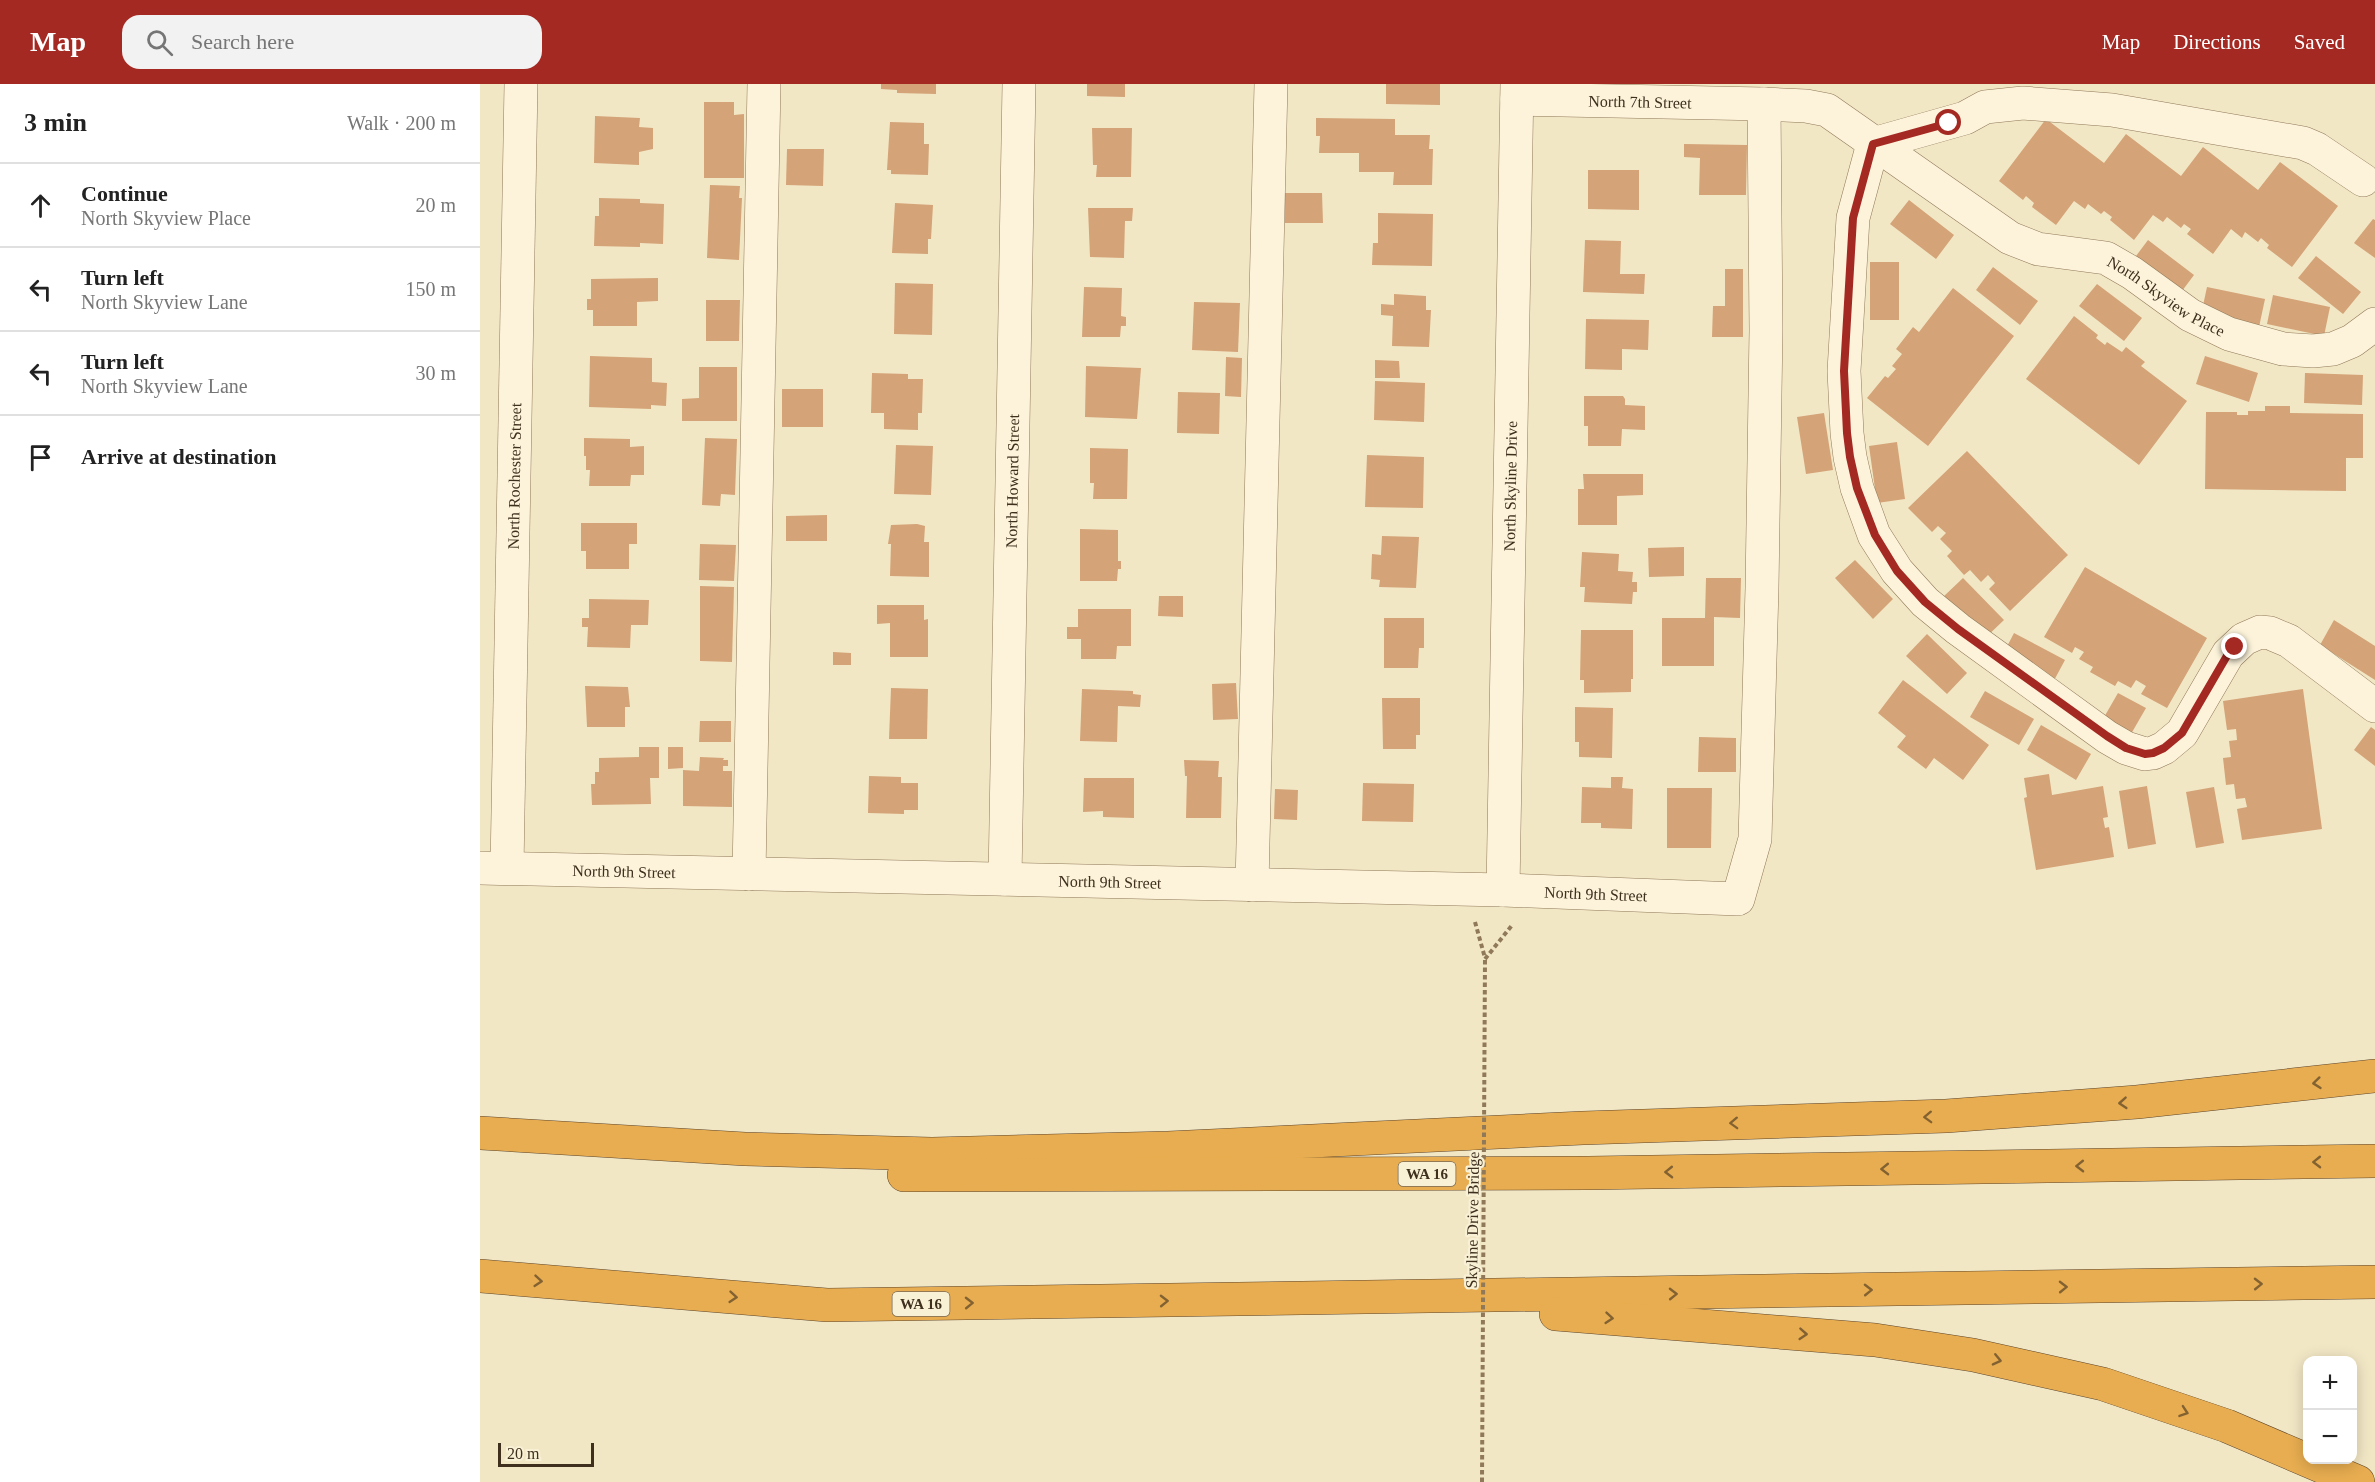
<!DOCTYPE html>
<meta charset="utf-8">
<style>
:root{--surface:#fff;--page:#f2f2f2;--text:#222;--muted:#767676;--line:#e0e0e0;--accent:#a52923}
body{margin:0;font-family:"Times New Roman",serif;background:var(--page);color:var(--text)}
.controls{position:absolute;right:18px;bottom:18px;display:grid;overflow:hidden;border-radius:12px;box-shadow:0 3px 15px #0003}
.controls button{width:54px;height:54px;display:grid;place-items:center;padding:0;border:0;border-bottom:2px solid var(--line);background:var(--surface);color:var(--text);font:30px sans-serif}
.scale{position:absolute;left:18px;bottom:15px;width:96px;box-sizing:border-box;padding-left:6px;border:3px solid #3f301e;border-top:0;font-size:16px;line-height:21px;white-space:nowrap;color:#3f301e;-webkit-text-stroke:4px #f9f1d6;paint-order:stroke}
.stop{position:absolute;width:18px;height:18px;margin:-14px;border:4px solid #a52923;border-radius:50%;background:#fff}
.stop.end{background:#a52923;border-color:#fff;box-shadow:0 2px 6px #0008}
.list{margin:0;padding:0;list-style:none}
h2{display:flex;justify-content:space-between;align-items:center;height:78px;margin:0;padding:0 24px;font-size:26px}
h2 small{font-size:20px;font-weight:400;color:var(--muted)}
.list li{display:grid;grid-template-columns:39px 1fr auto;gap:18px;align-items:center;box-sizing:border-box;height:84px;padding:0 24px;border-top:2px solid var(--line)}
.list b{display:block;font-size:22px;white-space:nowrap}
.list p{margin:0;font-size:20px;white-space:nowrap;color:var(--muted)}
.list em{font-size:20px;font-style:normal;color:var(--muted)}
.icon{flex:none;width:33px;height:33px;fill:none;stroke:currentColor;stroke-width:2;stroke-linecap:round;stroke-linejoin:round}
.map{position:relative;flex:none;width:1895px;height:1398px;overflow:hidden}
header{display:flex;align-items:center;gap:36px;box-sizing:border-box;height:84px;padding:0 30px;background:var(--accent);color:#fff}
header strong{font-size:28px}
nav{display:flex;gap:33px;margin-inline-start:auto;font-size:21px}
.search{width:420px;height:54px;background:var(--page);display:flex;align-items:center;gap:15px;box-sizing:border-box;padding:0 21px;border-radius:18px;color:var(--muted);font-size:22px}
main{display:flex}
aside{flex:1;background:var(--surface)}
.map>svg:first-child{display:block}
.building{fill:#d4a378}
.lines{fill:none;stroke-linecap:round;stroke-linejoin:round}
.minor-casing{stroke:#907959;stroke-width:34}
.highway-casing{stroke:#5d462d;stroke-width:34}
.path{stroke:#907959;stroke-width:4;stroke-dasharray:4.5 3;stroke-linecap:butt}
.minor{stroke:#fcf3da;stroke-width:33}
.highway{stroke:#e8ad50;stroke-width:33}
.path-bridge{stroke:#907959;stroke-width:4;stroke-dasharray:4.5 3;stroke-linecap:butt}
.oneway{stroke:#836232}
.route{stroke:#a52923;stroke-width:8}
.labels{text-anchor:middle;stroke-width:4.5;stroke-linejoin:round;paint-order:stroke}
.shield{fill:#f9f1d6;stroke:#776a55;stroke-width:1.5}
.shield-label{font-size:15px;font-weight:bold;fill:#3f301e}
.street-label{font-size:16px;fill:#3f301e;stroke:#f9f1d6}
</style>
<header>
<strong>Map</strong>
<div class="search"><svg class="icon" aria-label="search" viewBox="0 0 24 24"><circle cx="10" cy="10" r="6"/><path d="M15 15l6 6"/></svg>Search here</div>
<nav><a>Map</a><a>Directions</a><a>Saved</a></nav>
</header>
<main>
<aside>
<h2>3 min<small>Walk · 200 m</small></h2>
<ul class="list">
<li><svg class="icon" aria-label="ahead" viewBox="0 0 24 24"><path d="M12 20V5M6 11l6-6 6 6"/></svg><div><b>Continue</b><p>North Skyview Place</p></div><em>20 m</em></li>
<li><svg class="icon" aria-label="left" viewBox="0 0 24 24"><path d="M17 20v-9H6M10 6l-5 5 5 5"/></svg><div><b>Turn left</b><p>North Skyview Lane</p></div><em>150 m</em></li>
<li><svg class="icon" aria-label="left" viewBox="0 0 24 24"><path d="M17 20v-9H6M10 6l-5 5 5 5"/></svg><div><b>Turn left</b><p>North Skyview Lane</p></div><em>30 m</em></li>
<li><svg class="icon" aria-label="arrive" viewBox="0 0 24 24"><path d="M6 21V4h12l-3 4 3 4H6"/></svg><div><b>Arrive at destination</b></div></li>
</ul>
</aside>
<div class="map">
<svg width="1895" height="1398" viewBox="0 0 1895 1398">
<rect width="100%" height="100%" fill="#f2e7c5"/>
<!-- building -->
<g class="building">
<polygon points="401,0 456,0 456,10 417,9 417,6 401,5"/>
<polygon points="607,0 645,0 645,13 607,12"/>
<polygon points="906,0 960,0 960,21 906,20"/>
<polygon points="224,18 254,18 254,31 264,30 264,94 224,94"/>
<polygon points="115,32 160,34 159,43 173,44 173,65 159,68 159,81 114,79"/>
<polygon points="836,34 915,35 915,51 950,51 949,65 953,65 952,101 913,101 914,88 879,88 879,69 839,69 840,52 836,52"/>
<polygon points="1566,35 1624,79 1646,50 1701,92 1723,63 1778,106 1800,78 1858,122 1812,183 1787,164 1789,161 1781,154 1778,158 1765,148 1762,154 1751,145 1733,170 1707,150 1711,145 1704,140 1701,144 1687,133 1683,138 1673,131 1654,156 1630,136 1632,133 1624,127 1621,130 1608,120 1605,125 1594,117 1576,141 1552,123 1554,119 1546,112 1543,116 1519,97"/>
<polygon points="410,38 444,39 444,60 449,60 448,91 411,90 411,86 407,86"/>
<polygon points="612,44 652,44 651,93 616,93 617,81 613,81"/>
<polygon points="1204,60 1267,61 1266,111 1219,111 1220,74 1204,73"/>
<polygon points="307,65 344,65 343,102 306,101"/>
<polygon points="1108,86 1159,86 1159,126 1108,125"/>
<polygon points="230,101 260,102 259,114 262,114 259,176 227,174"/>
<polygon points="805,109 842,109 843,139 805,139"/>
<polygon points="119,114 160,115 160,119 184,120 183,160 160,159 160,163 114,162 115,132 119,132"/>
<polygon points="1429,116 1474,151 1456,175 1410,140"/>
<polygon points="415,119 453,121 451,155 448,155 448,170 412,169"/>
<polygon points="608,124 653,124 652,137 645,137 644,174 610,173"/>
<polygon points="898,129 953,130 952,182 892,181 893,159 898,159"/>
<polygon points="1893,135 1895,136 1895,174 1874,159"/>
<polygon points="1105,156 1141,157 1140,190 1165,190 1164,210 1103,208"/>
<polygon points="1668,156 1714,191 1696,215 1650,180"/>
<polygon points="1836,172 1881,208 1863,230 1818,194"/>
<rect x="1390" y="178" width="29" height="58"/>
<polygon points="1513,183 1558,217 1540,241 1496,206"/>
<polygon points="1245,185 1263,185 1263,253 1232,253 1233,222 1245,222"/>
<polygon points="178,194 178,217 157,218 157,242 113,242 113,226 107,226 107,215 111,215 111,195"/>
<polygon points="415,199 453,200 452,251 414,250"/>
<polygon points="1617,200 1662,234 1644,257 1599,222"/>
<polygon points="604,203 642,204 641,232 646,233 646,242 641,242 640,253 602,253"/>
<polygon points="1727,203 1785,215 1779,243 1721,231"/>
<polygon points="1473,204 1534,252 1448,362 1387,314 1405,292 1408,294 1416,285 1412,282 1422,270 1416,265 1433,243 1439,248"/>
<polygon points="914,210 946,212 946,226 951,226 949,263 912,262 913,232 901,231 901,220 914,221"/>
<polygon points="1793,211 1850,223 1844,252 1787,240"/>
<polygon points="226,216 260,216 259,257 226,257"/>
<polygon points="714,218 760,219 758,268 712,266"/>
<polygon points="1594,232 1618,251 1616,254 1625,261 1627,258 1642,268 1646,263 1665,278 1661,282 1707,317 1659,381 1546,295"/>
<polygon points="1106,235 1169,236 1168,266 1142,265 1142,286 1105,285"/>
<polygon points="110,272 172,274 172,298 187,299 186,322 171,321 171,325 109,323"/>
<polygon points="1725,272 1778,289 1769,318 1716,300"/>
<polygon points="746,273 762,274 761,313 745,312"/>
<polygon points="895,276 919,277 920,294 895,294"/>
<polygon points="606,282 661,284 657,335 605,333"/>
<polygon points="219,283 257,283 257,337 202,337 202,315 219,314"/>
<polygon points="392,289 428,290 428,295 443,295 442,329 438,329 438,346 404,345 404,329 391,329"/>
<polygon points="1825,289 1883,291 1882,321 1824,319"/>
<polygon points="895,297 945,299 944,338 894,336"/>
<rect x="302" y="305" width="41" height="38"/>
<polygon points="698,308 740,309 739,350 697,349"/>
<polygon points="1104,312 1143,312 1145,315 1145,321 1165,322 1165,346 1142,345 1141,362 1108,362 1108,342 1104,342"/>
<polygon points="1785,322 1810,322 1810,329 1883,330 1883,374 1866,374 1866,407 1725,405 1726,328 1757,328 1757,331 1768,331 1768,327 1785,327"/>
<polygon points="1344,329 1353,386 1326,390 1317,333"/>
<polygon points="104,354 150,355 150,363 164,362 164,391 151,391 150,402 109,402 110,386 106,386 106,372 104,372"/>
<polygon points="225,354 257,355 255,411 241,410 240,422 222,421"/>
<polygon points="1417,358 1425,415 1397,419 1389,362"/>
<polygon points="416,361 453,362 451,411 414,410"/>
<polygon points="610,364 648,365 647,415 613,415 614,399 610,399"/>
<polygon points="1487,367 1588,471 1530,527 1509,505 1515,499 1508,491 1501,498 1490,486 1484,491 1467,472 1472,467 1460,455 1466,449 1458,442 1452,448 1428,424"/>
<polygon points="887,371 944,373 943,424 885,423"/>
<polygon points="1103,390 1163,390 1163,411 1137,412 1137,441 1098,441 1098,405 1104,405"/>
<polygon points="347,431 347,457 306,457 306,432"/>
<polygon points="101,439 157,439 157,460 149,460 149,485 106,485 106,467 101,467"/>
<polygon points="437,440 445,442 444,458 449,458 449,493 410,492 411,460 408,460 411,441"/>
<polygon points="600,445 638,446 638,477 641,477 641,485 638,485 637,497 600,497"/>
<polygon points="902,452 939,453 936,504 899,503 900,496 891,495 892,470 901,471"/>
<polygon points="220,460 256,461 254,497 219,496"/>
<polygon points="1204,463 1204,492 1169,493 1168,464"/>
<polygon points="1102,468 1139,470 1138,487 1153,488 1152,498 1157,498 1157,508 1153,508 1152,520 1104,518 1105,503 1100,503"/>
<polygon points="1375,476 1413,515 1393,535 1355,494"/>
<polygon points="1605,483 1727,554 1687,624 1661,610 1666,602 1656,596 1651,604 1638,597 1635,602 1610,588 1613,583 1599,575 1604,568 1595,563 1592,569 1564,553"/>
<polygon points="1226,494 1261,494 1260,534 1234,533 1234,582 1182,582 1182,534 1225,534"/>
<polygon points="1483,494 1524,536 1503,556 1462,514"/>
<polygon points="220,502 254,503 252,578 220,577"/>
<polygon points="679,512 703,512 703,533 678,532"/>
<polygon points="109,515 169,516 168,541 151,541 150,564 107,563 108,543 102,543 102,534 109,534"/>
<polygon points="397,521 444,521 444,536 448,535 448,573 410,573 410,539 397,540"/>
<polygon points="598,525 651,525 651,562 637,562 636,575 601,575 601,555 587,555 587,543 598,543"/>
<polygon points="904,534 944,534 944,564 939,564 938,584 904,584"/>
<polygon points="1854,536 1895,562 1895,596 1840,561"/>
<polygon points="1101,546 1153,546 1153,595 1151,595 1151,608 1104,609 1104,596 1100,596"/>
<polygon points="1534,549 1585,576 1571,602 1520,576"/>
<polygon points="1447,550 1487,589 1467,610 1426,572"/>
<polygon points="353,568 371,569 371,581 353,581"/>
<polygon points="1423,596 1509,661 1483,696 1454,674 1446,685 1417,663 1426,652 1398,629"/>
<polygon points="756,599 758,635 733,636 732,600"/>
<polygon points="105,602 148,603 150,623 145,623 145,643 107,643"/>
<polygon points="411,604 448,605 447,655 409,655"/>
<polygon points="602,605 653,607 653,610 661,611 660,623 638,622 637,658 600,657"/>
<polygon points="1823,605 1842,745 1762,756 1757,725 1767,723 1765,714 1756,715 1754,700 1746,701 1743,674 1751,673 1749,657 1757,656 1756,645 1747,646 1743,617"/>
<polygon points="1505,607 1554,635 1539,661 1490,633"/>
<polygon points="1638,609 1666,624 1651,650 1623,635"/>
<polygon points="902,614 940,614 940,651 936,651 936,665 903,665"/>
<polygon points="1095,623 1133,624 1132,674 1099,673 1099,658 1095,658"/>
<polygon points="220,637 251,637 251,658 219,658"/>
<polygon points="1561,641 1611,670 1596,696 1547,666"/>
<polygon points="1891,643 1895,646 1895,682 1874,666"/>
<polygon points="1219,653 1256,654 1256,688 1218,688"/>
<polygon points="159,663 179,663 179,694 170,694 171,720 112,721 111,700 115,700 115,688 119,688 119,674 159,673"/>
<polygon points="188,663 203,663 203,684 188,685"/>
<polygon points="220,673 244,674 243,676 248,676 248,682 243,682 243,687 252,687 252,723 203,722 203,686 219,687"/>
<polygon points="704,676 739,677 738,693 742,693 741,734 706,734 707,692 705,692"/>
<polygon points="1569,690 1572,711 1623,702 1628,733 1623,734 1625,744 1629,743 1634,773 1556,786 1544,714 1547,713 1544,694"/>
<polygon points="389,692 421,693 421,699 438,699 438,726 424,726 424,730 388,729"/>
<polygon points="1131,693 1143,693 1142,704 1153,705 1152,745 1121,744 1121,739 1101,739 1102,703 1131,704"/>
<polygon points="604,694 654,694 654,734 623,733 623,727 603,728"/>
<polygon points="883,699 934,700 933,738 882,737"/>
<polygon points="1667,702 1676,760 1648,765 1639,707"/>
<polygon points="1734,703 1744,759 1716,764 1706,708"/>
<polygon points="1187,704 1232,704 1231,764 1187,764"/>
<polygon points="795,705 818,706 817,736 794,735"/>
</g>
<g class="lines">
<!-- minor casing -->
<g class="minor-casing">
<g id="minor">
<path id="s1" d="M1037,15L1284,20L1326,22L1347,26L1530,154L1558,165L1626,174L1652,189L1710,231L1749,250L1803,265L1833,267L1853,265L1872,257L1895,240"/>
<polyline points="1393,60 1373,134 1364,287 1367,349 1370,373 1377,404 1394,451 1417,487 1445,518 1478,545 1627,653 1646,664 1665,670 1673,669 1684,664 1702,649 1748,570 1764,555 1780,548 1790,549 1809,557 1895,622"/>
<polyline points="1393,60 1485,34 1505,23 1543,19 1632,26 1823,59 1837,65 1883,96"/>
<path id="s2" d="M0,784L1023,806L1258,815L1275,755L1282,504L1286,246L1284,20"/>
<path id="s3" d="M27,784L41,0"/>
<polyline points="269,790 284,0"/>
<path id="s4" d="M525,795L539,0"/>
<polyline points="772,801 791,0"/>
<path id="s5" d="M1023,806L1037,0"/>
</g>
</g>
<!-- highway casing -->
<g class="highway-casing">
<g id="highway">
<polyline points="0,1049 265,1065 452,1070 688,1064 1103,1044 1466,1032 1657,1018 1895,992"/>
<polyline points="424,1091 1108,1089 1895,1077"/>
<polyline points="0,1192 347,1221 1895,1198"/>
<polyline points="1076,1230 1395,1256 1493,1271 1623,1300 1747,1342 1878,1398"/>
</g>
</g>
<!-- path -->
<g class="path">
<polyline points="995,838 1005,874"/>
<polyline points="1005,875 1033,840"/>
</g>
<!-- minor -->
<use href="#minor" class="minor"/>
<!-- highway -->
<use href="#highway" class="highway"/>
<!-- path-bridge -->
<polyline class="path-bridge" points="1002,1398 1005,875"/>
</g>
<!-- one-way arrows -->
<defs><path id="oneway-chevron" d="M-2-3.5L2.5 0L-2 3.5" fill="none" stroke-width="1.6" stroke-linecap="round" stroke-linejoin="round" transform="scale(1.5)"/></defs>
<g class="oneway">
<use href="#oneway-chevron" transform="translate(1837 999) rotate(174)"/>
<use href="#oneway-chevron" transform="translate(1643 1019) rotate(176)"/>
<use href="#oneway-chevron" transform="translate(1448 1033) rotate(178)"/>
<use href="#oneway-chevron" transform="translate(1254 1039) rotate(178)"/>
<use href="#oneway-chevron" transform="translate(1837 1078) rotate(179)"/>
<use href="#oneway-chevron" transform="translate(1600 1082) rotate(179)"/>
<use href="#oneway-chevron" transform="translate(1405 1085) rotate(179)"/>
<use href="#oneway-chevron" transform="translate(1189 1088) rotate(179)"/>
<use href="#oneway-chevron" transform="translate(58 1197) rotate(5)"/>
<use href="#oneway-chevron" transform="translate(1778 1200) rotate(-1)"/>
<use href="#oneway-chevron" transform="translate(1583 1203) rotate(-1)"/>
<use href="#oneway-chevron" transform="translate(1388 1206) rotate(-1)"/>
<use href="#oneway-chevron" transform="translate(1193 1210) rotate(-1)"/>
<use href="#oneway-chevron" transform="translate(253 1213) rotate(5)"/>
<use href="#oneway-chevron" transform="translate(684 1217) rotate(-1)"/>
<use href="#oneway-chevron" transform="translate(489 1219) rotate(-1)"/>
<use href="#oneway-chevron" transform="translate(1129 1234) rotate(5)"/>
<use href="#oneway-chevron" transform="translate(1323 1250) rotate(4)"/>
<use href="#oneway-chevron" transform="translate(1517 1276) rotate(13)"/>
<use href="#oneway-chevron" transform="translate(1704 1328) rotate(19)"/>
</g>
<g class="lines">
<!-- route -->
<polyline class="route" points="1469,39 1393,60 1373,134 1364,287 1367,349 1370,373 1377,404 1395,451 1417,487 1445,518 1478,545 1627,652 1646,664 1665,670 1673,669 1684,664 1702,649 1748,570 1755,563"/>
</g>
<g class="labels">
<!-- shield labels -->
<g class="shield">
<rect x="918.5" y="1078" width="57" height="24" rx="4.5"/>
<rect x="412.5" y="1208" width="57" height="24" rx="4.5"/>
</g>
<g class="shield-label">
<text x="947" y="1095">WA 16</text>
<text x="441" y="1225">WA 16</text>
</g>
<!-- street labels -->
<g class="street-label">
<text dy="6" stroke="none"><textPath href="#s1" startOffset="123">North 7th Street</textPath></text>
<text dy="6" stroke="none"><textPath href="#s1" startOffset="704">North Skyview Place</textPath></text>
<text dy="6" stroke="none"><textPath href="#s3" startOffset="392">North Rochester Street</textPath></text>
<text dy="6" stroke="none"><textPath href="#s4" startOffset="398">North Howard Street</textPath></text>
<text dy="6" stroke="none"><textPath href="#s5" startOffset="404">North Skyline Drive</textPath></text>
<text dy="6" stroke="none"><textPath href="#s2" startOffset="144">North 9th Street</textPath></text>
<text dy="6" stroke="none"><textPath href="#s2" startOffset="630">North 9th Street</textPath></text>
<text dy="6" stroke="none"><textPath href="#s2" startOffset="1116">North 9th Street</textPath></text>
<text transform="translate(992 1136) rotate(-89)" y="6">Skyline Drive Bridge</text>
</g>
</g>
</svg>
<div class="controls">
<button>+</button>
<button>−</button>
</div>
<div class="scale">20 m</div>
<div class="stop" style="left:1469px;top:39px"></div>
<div class="stop end" style="left:1755px;top:563px"></div>
</div>
</main>
